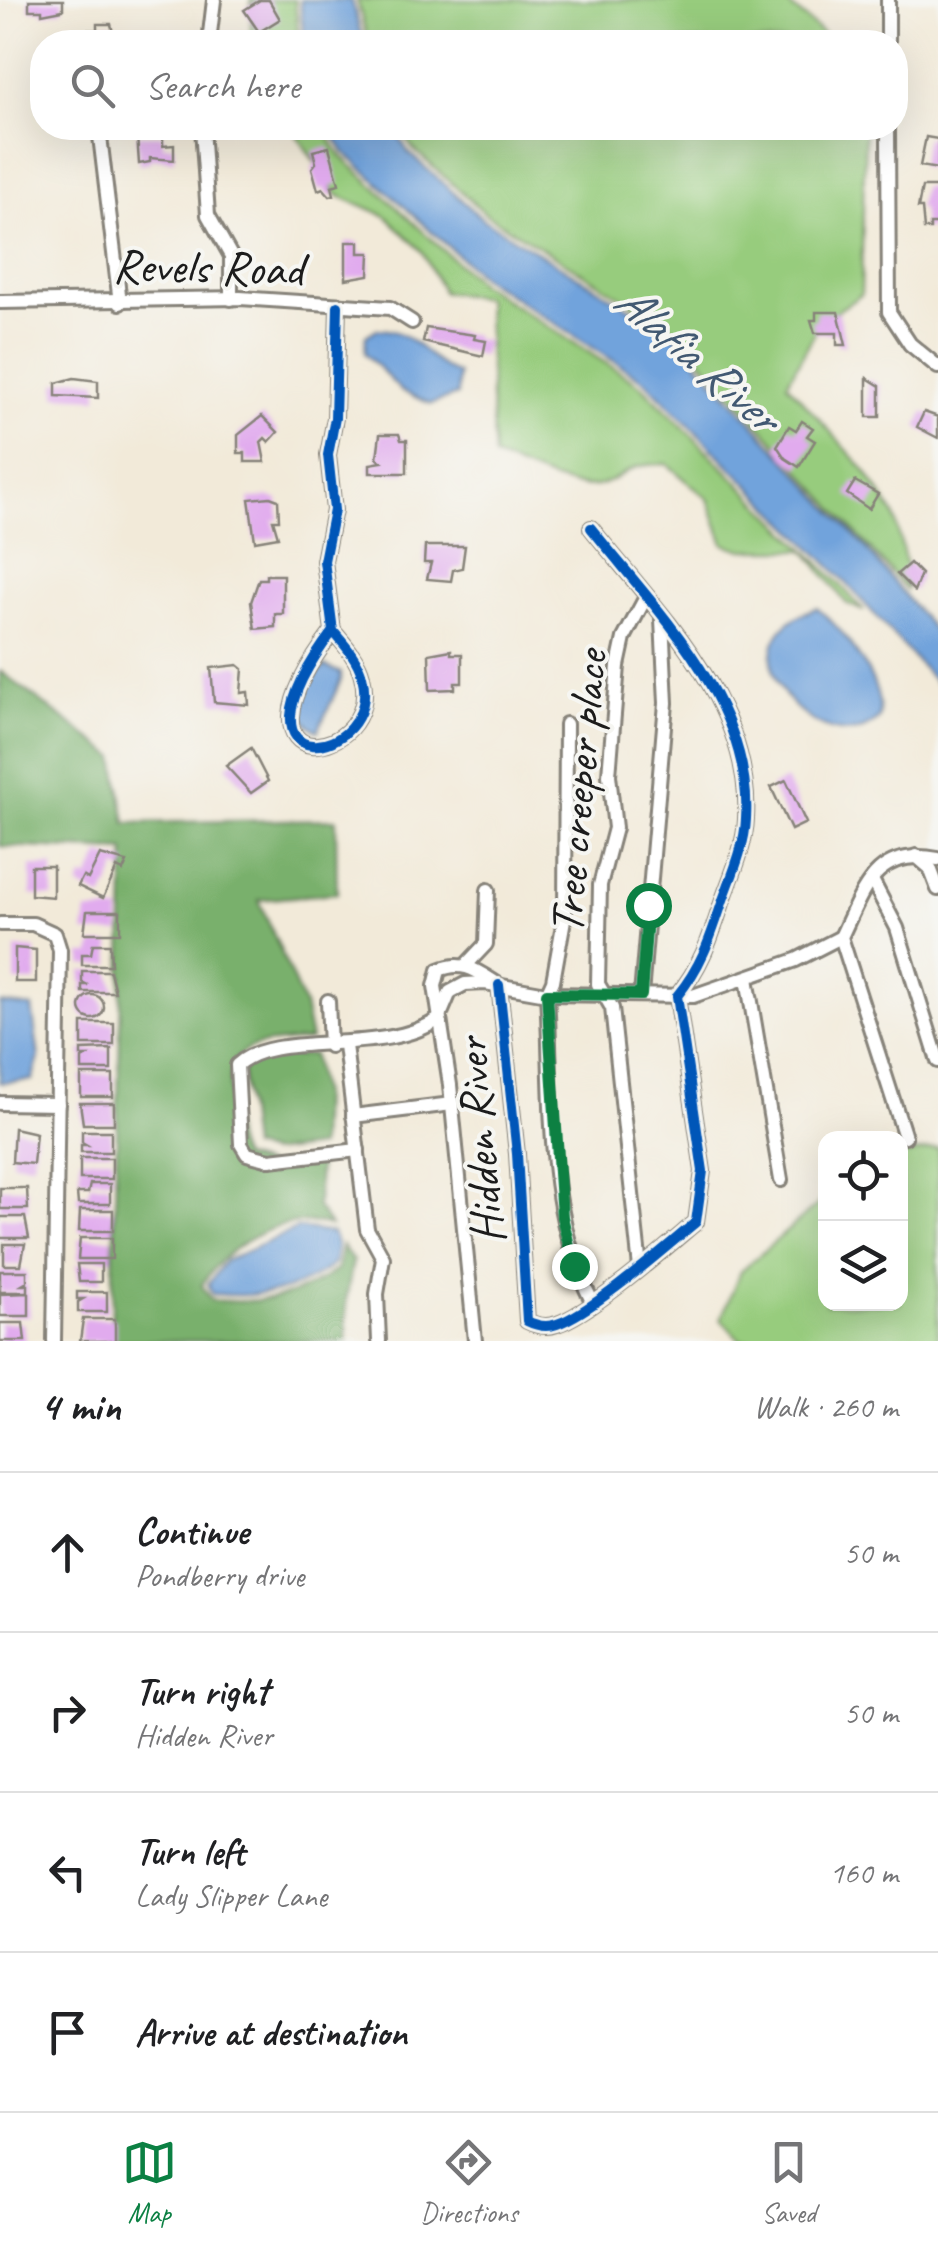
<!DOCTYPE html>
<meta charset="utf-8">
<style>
:root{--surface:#fff;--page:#f2f2f2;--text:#202124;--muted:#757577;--line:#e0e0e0;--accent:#0b8043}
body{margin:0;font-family:Caveat,sans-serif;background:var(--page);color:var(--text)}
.controls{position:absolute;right:30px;bottom:30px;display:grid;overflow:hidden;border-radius:20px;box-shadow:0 10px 40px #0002}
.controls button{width:90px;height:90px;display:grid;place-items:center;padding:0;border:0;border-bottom:2px solid var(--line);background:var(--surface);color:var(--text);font:50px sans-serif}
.stop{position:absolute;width:30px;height:30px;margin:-22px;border:8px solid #0b8043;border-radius:50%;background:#fff}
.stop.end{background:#0b8043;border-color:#fff;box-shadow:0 2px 10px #0008}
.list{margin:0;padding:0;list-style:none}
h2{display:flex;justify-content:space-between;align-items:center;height:130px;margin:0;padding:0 40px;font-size:42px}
h2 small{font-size:32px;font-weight:400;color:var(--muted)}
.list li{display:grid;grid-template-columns:65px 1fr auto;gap:30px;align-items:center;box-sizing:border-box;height:160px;padding:0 40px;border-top:2px solid var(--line)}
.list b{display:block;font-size:38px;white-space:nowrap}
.list p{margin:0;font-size:32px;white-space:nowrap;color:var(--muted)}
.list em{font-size:32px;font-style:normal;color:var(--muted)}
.icon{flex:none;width:55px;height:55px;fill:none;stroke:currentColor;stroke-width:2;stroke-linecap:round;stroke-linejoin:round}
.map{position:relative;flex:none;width:938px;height:1341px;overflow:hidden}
.search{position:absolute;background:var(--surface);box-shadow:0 10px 40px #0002;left:30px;right:30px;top:30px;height:110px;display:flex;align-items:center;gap:25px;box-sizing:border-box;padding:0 35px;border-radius:40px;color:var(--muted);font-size:38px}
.sheet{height:770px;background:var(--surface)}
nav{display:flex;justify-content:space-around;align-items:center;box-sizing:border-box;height:140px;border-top:2px solid var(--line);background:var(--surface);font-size:28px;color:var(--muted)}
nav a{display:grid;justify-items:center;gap:5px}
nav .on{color:var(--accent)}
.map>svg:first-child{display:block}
.green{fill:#97cc7d;stroke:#5a744c;stroke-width:2.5}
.forest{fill:#79b06c;stroke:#4a6644;stroke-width:2.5}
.water{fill:#71a3dc;stroke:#46607c;stroke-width:2.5}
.building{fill:#e1abee}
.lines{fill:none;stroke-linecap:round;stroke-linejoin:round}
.minor-casing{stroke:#87837a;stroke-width:18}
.minor{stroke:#fff;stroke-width:12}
.cycleway-casing{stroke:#f6f6f2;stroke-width:16}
.cycleway{stroke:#0057b8;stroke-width:10}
.route{stroke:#0b8043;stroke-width:12}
.labels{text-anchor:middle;stroke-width:8;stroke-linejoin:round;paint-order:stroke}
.street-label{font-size:48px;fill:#1c1c1c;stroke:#f6f6f2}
.water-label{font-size:50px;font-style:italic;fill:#425972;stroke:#f6f6f2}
</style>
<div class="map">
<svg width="938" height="1341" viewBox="0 0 938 1341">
<rect width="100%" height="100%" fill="#f6f6f2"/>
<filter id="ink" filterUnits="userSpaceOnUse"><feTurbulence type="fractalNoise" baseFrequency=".01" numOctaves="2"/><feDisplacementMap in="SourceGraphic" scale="20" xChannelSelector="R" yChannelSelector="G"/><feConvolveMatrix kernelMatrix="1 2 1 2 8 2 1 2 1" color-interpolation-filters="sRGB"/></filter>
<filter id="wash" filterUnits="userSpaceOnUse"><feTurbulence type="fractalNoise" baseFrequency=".0048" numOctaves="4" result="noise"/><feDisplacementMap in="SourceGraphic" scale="40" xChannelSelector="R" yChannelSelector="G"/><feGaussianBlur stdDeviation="2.25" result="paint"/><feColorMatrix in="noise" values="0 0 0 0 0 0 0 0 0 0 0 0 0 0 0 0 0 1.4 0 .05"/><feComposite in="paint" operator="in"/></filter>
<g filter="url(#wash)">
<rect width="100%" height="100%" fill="#f2ead9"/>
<!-- green -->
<g class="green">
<polygon points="251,0 295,0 299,42 251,42"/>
<polygon points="357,0 783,0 833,42 368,42"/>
<path d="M292,128H323L341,156L479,283L642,386L837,581L864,611L846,603L805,550H743L724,544L708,499L667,464C623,464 634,473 601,485C574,494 521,466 494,457L486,298L443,292L422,251L386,216L337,195Z"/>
<polygon points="400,128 865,128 861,295 821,322 787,383 865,470 894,514 910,581 906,589 674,329 487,215 412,148"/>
<polygon points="938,1148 938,1341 741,1341 721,1319 740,1272 825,1198 826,1304 900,1304 901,1155"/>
</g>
<!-- forest -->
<g class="forest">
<path d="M0,671L115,757L126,823L336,819L337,893L259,900L304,1005L311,1040C258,1045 224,1038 231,1104C233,1123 233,1141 242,1158L271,1166L319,1161L317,1207L330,1226C282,1212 224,1246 202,1285L211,1300C260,1304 297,1299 337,1269L342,1245L353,1261L346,1301L347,1341H111L125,851L0,846Z"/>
<polygon points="313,1054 321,1095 319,1147 270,1153 251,1148 242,1069 259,1058"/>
</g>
<!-- water -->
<g class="water">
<polygon points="300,0 352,0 363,42 304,42"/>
<polygon points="329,128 394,128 408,152 484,220 671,333 865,547 938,636 938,685 840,576 645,381 482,277 344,152"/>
<path d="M377,329C415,329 426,362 458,374L457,395L431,404L401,391L365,353L366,336Z"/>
<path d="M817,608C843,629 885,683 879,718C824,773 708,643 817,608Z"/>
<path d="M325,666L341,673V680L318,731C285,713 304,686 325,666Z"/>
<polygon points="0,1003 32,1007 39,1058 32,1080 0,1083"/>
<path d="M298,1228L332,1233L337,1246L334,1264C295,1294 259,1298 212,1294L208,1284L225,1261Z"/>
</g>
<g id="blocks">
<!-- building -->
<g class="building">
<polygon points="29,0 63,0 63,10 42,14 42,10 29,10"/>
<polygon points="260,0 269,0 280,19 259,32 244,10"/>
<polygon points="97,24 111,24 115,42 83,42 83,30 97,30"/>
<polygon points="137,135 163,135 163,146 174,145 174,160 150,158 150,162 139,164"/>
<polygon points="926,137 938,139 938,169 920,166"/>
<polygon points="329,147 339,184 332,186 334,195 330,196 323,188 318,190 312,168 316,163 313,151"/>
<polygon points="922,187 938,187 938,224 930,224 930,229 924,229 922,208 918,208"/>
<polygon points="346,242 359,242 359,253 370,253 369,275 346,279"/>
<polygon points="816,312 838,312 846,345 837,345 837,333 815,333 811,320 816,320"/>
<polygon points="426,328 475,335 474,339 486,341 483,356 423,342"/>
<polygon points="74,378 98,381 98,398 56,396 56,383"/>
<polygon points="867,378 880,386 880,417 867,417"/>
<polygon points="924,412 938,417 938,438 917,427"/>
<polygon points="262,416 278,432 269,442 265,438 261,442 265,462 245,462 245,453 238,453 238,435"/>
<polygon points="802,421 813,428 807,436 815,441 799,467 785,458 777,446 789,426 796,430"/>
<polygon points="380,434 399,434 401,440 407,440 407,473 370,473 370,464 382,462 377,458"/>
<polygon points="855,481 878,494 869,509 847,494"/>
<polygon points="270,497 278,500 279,520 273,520 278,537 255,541 249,499"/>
<polygon points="425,546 465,546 462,568 453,570 451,581 427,579 431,563 424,563"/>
<polygon points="910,563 921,574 914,591 897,574"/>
<polygon points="266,575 283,575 283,614 275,614 275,627 255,629 251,602 259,579 266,579"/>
<polygon points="451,650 451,654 462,654 462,683 455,683 455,689 430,690 429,654"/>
<polygon points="238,665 243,669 241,693 248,692 249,705 214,702 211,668"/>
<polygon points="251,748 268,781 251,793 226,766"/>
<polygon points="786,780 806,823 791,830 771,787"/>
<polygon points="100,855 127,862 123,871 117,868 103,898 78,886 83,876 88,879"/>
<polygon points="31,866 53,866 53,897 31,895"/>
<polygon points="87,911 120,911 120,933 84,933"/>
<polygon points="93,944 110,944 111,965 82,965 82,954 91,954"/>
<polygon points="15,948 36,950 36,982 15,982"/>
<polygon points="82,971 110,971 115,992 82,992 82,985 88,985 82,982"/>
<circle cx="92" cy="1007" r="12"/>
<rect x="82" y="1023" width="32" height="22"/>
<polygon points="111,1049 111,1070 82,1070 82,1059 87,1056 81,1056 81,1050"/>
<rect x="81" y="1075" width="32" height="22"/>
<polygon points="80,1103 114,1103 114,1124 83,1124"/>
<polygon points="14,1128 36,1133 33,1164 12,1162"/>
<polygon points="82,1131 111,1131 111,1152 81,1152 81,1145 87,1145 82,1142"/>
<rect x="80" y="1158" width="32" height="21"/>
<polygon points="90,1184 110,1184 110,1204 78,1204 77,1193 88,1193"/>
<polygon points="0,1188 27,1188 28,1209 0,1209"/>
<polygon points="80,1210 113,1210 113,1231 79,1231"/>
<polygon points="0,1217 25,1217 29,1238 0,1238"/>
<polygon points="80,1238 112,1238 112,1259 78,1259"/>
<polygon points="4,1244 25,1244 21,1265 4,1265"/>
<polygon points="77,1264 101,1264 101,1282 79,1282"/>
<polygon points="0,1271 27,1271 27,1282 22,1285 28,1285 28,1292 0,1292"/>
<polygon points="77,1292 107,1292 107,1312 78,1312 78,1302 83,1299 77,1299"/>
<polygon points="29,1293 29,1316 0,1316 0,1294"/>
<polygon points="83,1319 115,1319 115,1341 80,1341"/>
<polygon points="0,1323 23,1323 25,1341 0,1341"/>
</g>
</g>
</g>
<g filter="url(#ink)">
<use href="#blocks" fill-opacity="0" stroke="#87837a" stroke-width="2.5"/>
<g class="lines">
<!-- minor casing -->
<g class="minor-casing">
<g id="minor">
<polyline points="209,42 214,0"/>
<polyline points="888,42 888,0"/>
<polyline points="99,128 120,303"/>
<polyline points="202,128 208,215 231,256 231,299"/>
<polyline points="888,128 889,312 910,344 938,367"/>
<polyline points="0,302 240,298 390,308 412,322"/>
<path d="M333,631C344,644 358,659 362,676C385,764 215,787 333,631L324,561L334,510L328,455L335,418L338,306"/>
<path d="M566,724L565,914L553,981L547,994C553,1095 544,1210 592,1301"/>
<polyline points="916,856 930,868 938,889"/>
<polyline points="872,880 897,928 938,1061"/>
<polyline points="0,924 33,924 55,934 60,950 54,1341"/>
<polyline points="466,965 486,944 488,890"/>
<polyline points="747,978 781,1180"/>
<path d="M499,985L517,1154L527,1321C537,1326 546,1328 557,1324C591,1313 666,1247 696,1222L703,1171L677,996C702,966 711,936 723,900C732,875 745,846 746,819C753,704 657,611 591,528"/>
<polyline points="641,995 666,703 662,619"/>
<polyline points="328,1001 330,1046"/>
<polyline points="442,1011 450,992 465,984 485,983 547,994 693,996 796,960 841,937"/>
<polyline points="345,1045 367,1229 383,1258 377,1294 379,1341"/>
<polyline points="0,1103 58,1104"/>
<polyline points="353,1116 452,1104"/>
<path d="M905,1137L841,937C864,889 875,847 938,859"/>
<path d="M358,1150L270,1160L247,1154L241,1144L237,1065C275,1029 382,1058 439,1019"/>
<polyline points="640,1268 612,1008 598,984 600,885 615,828 609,775 618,666 624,638 646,597"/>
<path d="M475,1341L450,1085L435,986L439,970C464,959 478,972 499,985"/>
</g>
</g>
<!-- minor -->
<use href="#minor" class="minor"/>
<!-- cycleway casing -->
<g class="cycleway-casing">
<g id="cycleway">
<path d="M333,631C344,644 358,659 362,676C385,764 215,787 333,631L324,561L334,510L328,455L335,418L338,306"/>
<path d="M499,985L517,1154L527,1321C537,1326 546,1328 557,1324C591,1313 666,1247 696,1222L703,1171L677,996C702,966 711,936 723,900C732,875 745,846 746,819C753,704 657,611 591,528"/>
</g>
</g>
<!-- cycleway -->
<use href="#cycleway" class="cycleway"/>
</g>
</g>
<g class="lines" filter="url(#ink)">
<!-- route -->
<polyline class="route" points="574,1266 562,1217 547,994 641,995 648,905"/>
</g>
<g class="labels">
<!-- street labels -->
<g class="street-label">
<text transform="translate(208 266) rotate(1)" y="17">Revels Road</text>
<text transform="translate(577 792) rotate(-85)" y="17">Tree creeper place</text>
<text transform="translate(478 1141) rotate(-95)" y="17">Hidden River</text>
</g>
<!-- water labels -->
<g class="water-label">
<text transform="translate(698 356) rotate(41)" y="18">Alafia River</text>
</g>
</g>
</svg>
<div class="controls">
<button><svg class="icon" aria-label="locate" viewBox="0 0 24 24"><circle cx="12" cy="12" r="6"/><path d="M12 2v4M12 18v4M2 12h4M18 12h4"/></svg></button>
<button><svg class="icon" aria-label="layers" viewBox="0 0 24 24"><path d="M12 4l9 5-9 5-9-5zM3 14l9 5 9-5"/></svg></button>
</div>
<div class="stop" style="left:648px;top:905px"></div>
<div class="stop end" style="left:574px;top:1266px"></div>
<div class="search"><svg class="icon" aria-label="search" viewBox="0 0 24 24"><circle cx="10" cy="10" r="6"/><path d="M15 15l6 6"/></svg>Search here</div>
</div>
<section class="sheet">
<h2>4 min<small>Walk · 260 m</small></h2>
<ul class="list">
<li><svg class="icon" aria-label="ahead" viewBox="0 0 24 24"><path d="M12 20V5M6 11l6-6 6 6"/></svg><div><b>Continue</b><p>Pondberry drive</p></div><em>50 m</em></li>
<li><svg class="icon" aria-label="right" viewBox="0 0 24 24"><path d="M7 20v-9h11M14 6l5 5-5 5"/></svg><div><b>Turn right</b><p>Hidden River</p></div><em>50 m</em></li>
<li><svg class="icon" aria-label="left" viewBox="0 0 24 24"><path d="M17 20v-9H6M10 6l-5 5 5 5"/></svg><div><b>Turn left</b><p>Lady Slipper Lane</p></div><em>160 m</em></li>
<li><svg class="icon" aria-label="arrive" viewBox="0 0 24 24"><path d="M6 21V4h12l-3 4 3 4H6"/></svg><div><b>Arrive at destination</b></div></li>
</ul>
</section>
<nav>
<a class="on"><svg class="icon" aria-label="map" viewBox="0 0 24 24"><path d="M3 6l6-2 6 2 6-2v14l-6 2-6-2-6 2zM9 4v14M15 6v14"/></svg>Map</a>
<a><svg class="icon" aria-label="directions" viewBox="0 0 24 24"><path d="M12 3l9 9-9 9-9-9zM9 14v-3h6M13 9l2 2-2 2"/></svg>Directions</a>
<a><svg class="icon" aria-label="saved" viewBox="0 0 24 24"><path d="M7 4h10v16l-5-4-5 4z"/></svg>Saved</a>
</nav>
